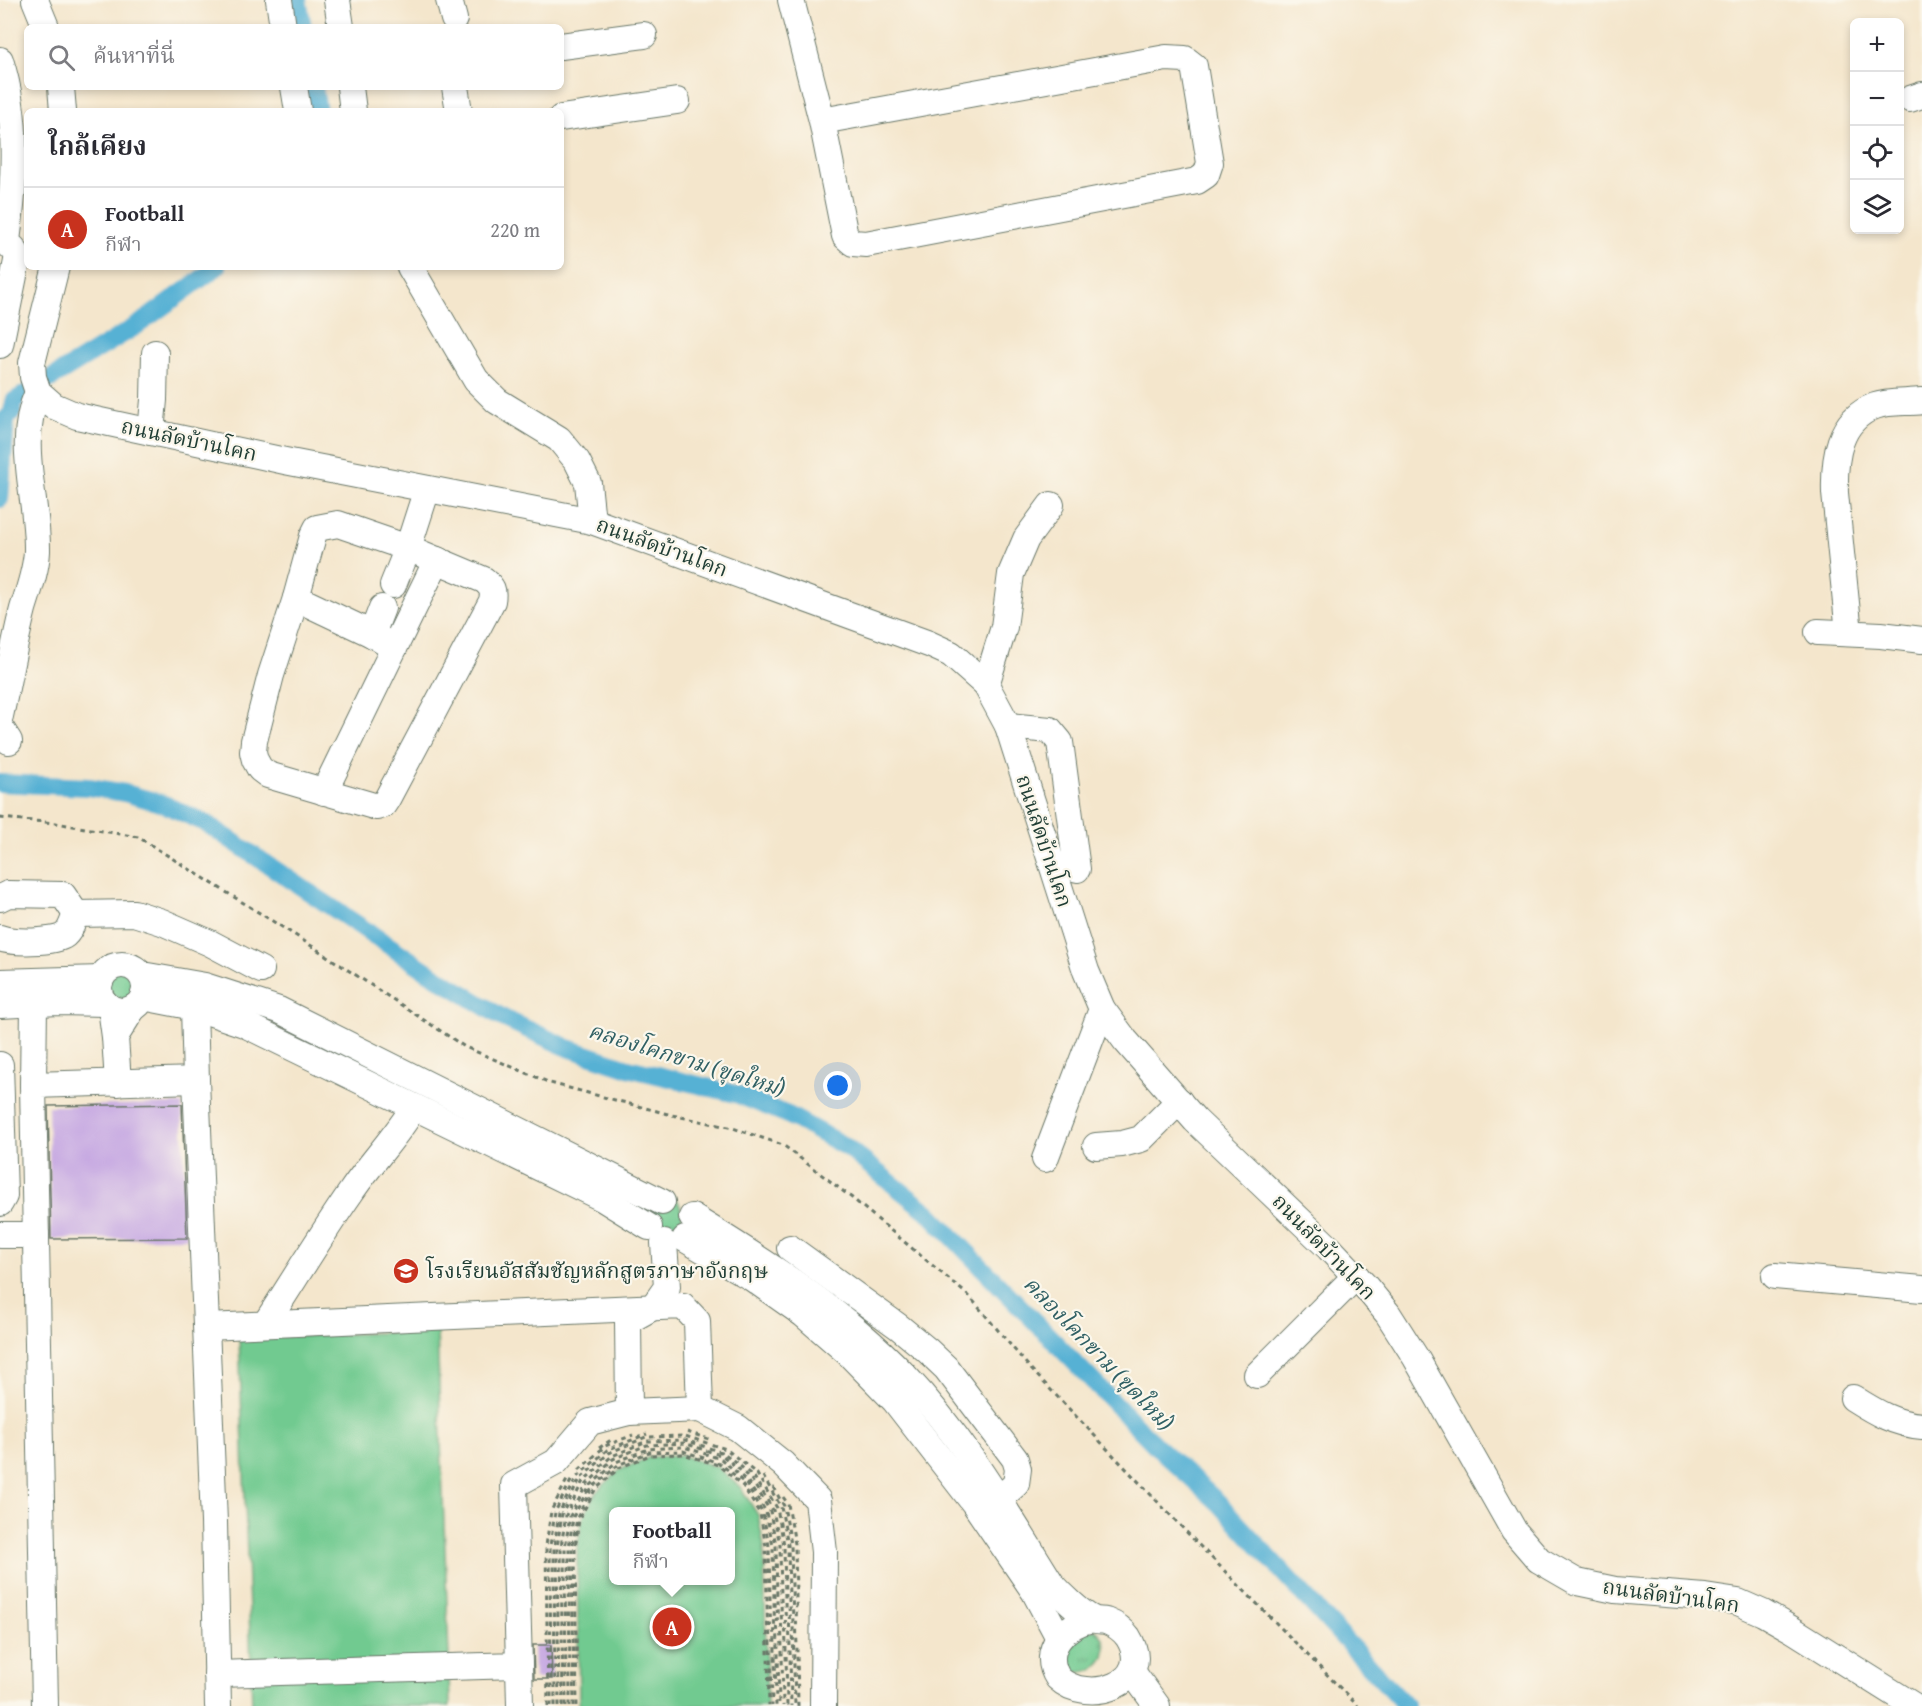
<!DOCTYPE html>
<html lang="th">
<meta charset="utf-8">
<style>
:root{--surface:#fff;--page:#f2f2f3;--text:#2b2b33;--muted:#7c7c81;--line:#e1e1e2;--accent:#c8321e}
body{margin:0;font-family:"Gentium Book Plus","Noto Serif Thai",serif;background:var(--page);color:var(--text)}
.controls{position:absolute;right:18px;top:18px;display:grid;overflow:hidden;border-radius:9px;box-shadow:0 3px 9px #0003}
.controls button{width:54px;height:54px;display:grid;place-items:center;padding:0;border:0;border-bottom:2px solid var(--line);background:var(--surface);color:var(--text);font:30px sans-serif}
.you{position:absolute;left:838px;top:1086px;width:21px;height:21px;margin:-15px;border:4px solid #fff;border-radius:50%;background:#1a73e8;box-shadow:0 0 0 9px #1a73e833}
.badge{display:grid;place-items:center;width:39px;height:39px;border-radius:50%;background:var(--accent);color:#fff;font-size:20px;font-weight:700}
.pin{position:absolute;translate:-50% -50%;border:3px solid #fff;box-shadow:0 2px 6px #0006}
.popup{position:absolute;left:609px;top:1507px;width:126px;height:78px;box-sizing:border-box;display:grid;place-content:center;border-radius:9px;background:var(--surface);filter:drop-shadow(0 2px 4px #0005);font-size:20px;white-space:nowrap;color:var(--muted)}
.popup b{font-size:22px;color:var(--text)}
.popup::after{content:'';position:absolute;left:50%;top:100%;margin-left:-12px;border:12px solid transparent;border-top-color:var(--surface)}
.list{margin:0;padding:0;list-style:none}
h2{display:flex;justify-content:space-between;align-items:center;height:78px;margin:0;padding:0 24px;font-size:26px}
h2 small{font-size:20px;font-weight:400;color:var(--muted)}
.list li{display:grid;grid-template-columns:39px 1fr auto;gap:18px;align-items:center;box-sizing:border-box;height:84px;padding:0 24px;border-top:2px solid var(--line)}
.list b{display:block;font-size:22px;white-space:nowrap}
.list p{margin:0;font-size:20px;white-space:nowrap;color:var(--muted)}
.list em{font-size:20px;font-style:normal;color:var(--muted)}
.icon{flex:none;width:33px;height:33px;fill:none;stroke:currentColor;stroke-width:2;stroke-linecap:round;stroke-linejoin:round}
.map{position:relative;flex:none;width:1922px;height:1706px;overflow:hidden}
.search{position:absolute;background:var(--surface);box-shadow:0 3px 9px #0003;left:24px;top:24px;width:540px;height:66px;display:flex;align-items:center;gap:15px;box-sizing:border-box;padding:0 21px;border-radius:9px;color:var(--muted);font-size:22px}
.panel{position:absolute;background:var(--surface);box-shadow:0 3px 9px #0003;left:24px;top:108px;width:540px;height:162px;border-radius:9px}
.map>svg:first-child{display:block}
.park{fill:url(#park-tufts);stroke:#488462;stroke-width:1.5}
.pitch{fill:#71ca90;stroke:#488462;stroke-width:1.5;fill-rule:evenodd}
.lines{fill:none;stroke-linecap:round;stroke-linejoin:round}
.canal{stroke:#57b1d4;stroke-width:18}
.building{fill:#c2a3e1}
.minor-casing{stroke:#6a7869;stroke-width:28}
.path{stroke:#6a7869;stroke-width:3;stroke-dasharray:4.5 4.5;stroke-linecap:butt}
.minor{stroke:#fff;stroke-width:26}
.labels{text-anchor:middle;stroke-width:4.5;stroke-linejoin:round;paint-order:stroke}
.street-label{font-size:21px;fill:#1f3d34;stroke:#fbf7ec}
.poi-label{font-size:21px;fill:#1f3d34;stroke:#fbf7ec;text-anchor:start}
.water-label{font-size:22px;font-style:italic;fill:#306064;stroke:#fbf7ec}
</style>
<div class="map">
<svg width="1922" height="1706" viewBox="0 0 1922 1706">
<defs>
<pattern id="park-tufts" width="24" height="20" patternUnits="userSpaceOnUse" patternTransform="scale(1.5)"><rect width="24" height="20" fill="#71ca90"/><path d="M3 7l-1-3M5 7V3M7 7l1-3M15 17l-1-3M17 17v-4M19 17l1-3" fill="none" stroke="#5ca576"/></pattern>
</defs>
<rect width="100%" height="100%" fill="#fbf7ec"/>
<filter id="ink" filterUnits="userSpaceOnUse"><feTurbulence type="fractalNoise" baseFrequency=".0167" numOctaves="2"/><feDisplacementMap in="SourceGraphic" scale="12" xChannelSelector="R" yChannelSelector="G"/><feConvolveMatrix kernelMatrix="1 2 1 2 8 2 1 2 1" color-interpolation-filters="sRGB"/></filter>
<filter id="wash" filterUnits="userSpaceOnUse"><feTurbulence type="fractalNoise" baseFrequency=".008" numOctaves="4" result="noise"/><feDisplacementMap in="SourceGraphic" scale="24" xChannelSelector="R" yChannelSelector="G"/><feGaussianBlur stdDeviation="1.35" result="paint"/><feColorMatrix in="noise" values="0 0 0 0 0 0 0 0 0 0 0 0 0 0 0 0 0 1.4 0 .05"/><feComposite in="paint" operator="in"/></filter>
<g filter="url(#wash)">
<rect width="100%" height="100%" fill="#f4e6cc"/>
<!-- park -->
<g class="park">
<path d="M110,960L125,964L135,976C136,991 130,1000 116,1004L92,974L102,962Z"/>
<path d="M667,1193C678,1198 682,1205 682,1218L675,1231L661,1236L638,1211L640,1204Z"/>
<path d="M1096,1629C1126,1662 1074,1688 1062,1661C1059,1655 1061,1644 1060,1637Z"/>
</g>
<!-- pitch -->
<g class="pitch">
<polygon points="437,1331 449,1658 251,1665 239,1338"/>
<path d="M683,1456L717,1467L741,1488L758,1515L764,1547L767,1706H579L577,1549L582,1520L596,1492L620,1470L650,1457ZM614,1512H730V1580H614Z"/>
<polygon points="449,1672 450,1706 252,1706 251,1677"/>
</g>
<g class="lines">
<!-- canal -->
<g class="canal">
<polyline points="298,0 303,27"/>
<polyline points="314,87 318,111"/>
<polyline points="0,499 6,419 12,413 14,401 138,325 217,267"/>
<polyline points="0,783 89,787 125,793 164,804 207,824 427,971 503,1018 568,1048 628,1068 736,1094 788,1115 846,1147 929,1213 1156,1446 1219,1503 1406,1706"/>
</g>
</g>
<g id="blocks">
<!-- building -->
<g class="building">
<polygon points="182,1104 187,1238 51,1239 48,1106"/>
<polygon points="533,1645 551,1645 552,1679 534,1679"/>
</g>
</g>
</g>
<g filter="url(#ink)">
<use href="#blocks" fill-opacity="0" stroke="#6a7869" stroke-width="1.5"/>
<g class="lines">
<!-- minor casing -->
<g class="minor-casing">
<g id="minor">
<polyline points="35,0 46,27"/>
<polyline points="279,0 283,27"/>
<polyline points="337,0 341,27"/>
<polyline points="449,0 454,19"/>
<polyline points="791,0 822,121 845,236 853,243 866,244 1197,181 1206,175 1210,163 1194,66 1185,59 1166,58 822,121"/>
<polyline points="561,46 644,35"/>
<path d="M0,60C19,119 15,181 7,241"/>
<polyline points="61,87 63,111"/>
<polyline points="294,87 298,111"/>
<polyline points="350,87 353,111"/>
<polyline points="455,87 459,111"/>
<polyline points="1910,99 1922,95"/>
<polyline points="561,118 677,101"/>
<polyline points="0,238 13,248 18,256 0,345"/>
<polyline points="56,267 32,363 33,377 38,392 54,406 77,416 285,461 592,521 929,644 951,654 986,685 1008,726 1086,971 1102,1009 1125,1040 1195,1120 1329,1248 1365,1286 1388,1314 1416,1358 1514,1531 1539,1560 1577,1582 1615,1590 1705,1597 1738,1602 1763,1613 1793,1630 1914,1706"/>
<polyline points="410,267 476,380 497,401 559,439 577,461 588,483 592,521"/>
<polyline points="151,432 154,400 155,353"/>
<path d="M338,524L408,548L484,580C492,587 494,590 492,601L387,799L383,805L377,807L268,775L260,769L255,760L253,752L254,741L271,675L296,598L313,536L317,528Z"/>
<polyline points="393,585 408,548 427,489"/>
<polyline points="296,598 372,634 394,648"/>
<polyline points="1818,632 1881,635 1922,640"/>
<path d="M1849,633L1835,493C1834,458 1838,420 1875,406C1889,401 1907,403 1922,401"/>
<polyline points="372,634 382,608"/>
<polyline points="986,685 1004,627 1011,574 1026,539 1051,505"/>
<path d="M0,716C8,681 14,644 23,609C29,589 36,571 37,551C38,497 15,444 38,392"/>
<polyline points="1008,726 1050,730 1060,742 1077,869"/>
<polyline points="0,727 9,741"/>
<polyline points="324,792 437,560"/>
<polyline points="0,898 8,894 63,895 76,914"/>
<polyline points="76,914 134,913 162,922 210,943 261,970"/>
<path d="M0,938C12,943 54,943 65,935C71,930 73,921 76,914"/>
<circle cx="122" cy="988" r="23"/>
<polyline points="142,975 205,986 279,1010 662,1202"/>
<polyline points="0,982 101,979"/>
<polyline points="143,997 194,1007 244,1024 602,1198 649,1227"/>
<polyline points="0,1005 59,1002 105,1003"/>
<polyline points="111,1008 115,1037 133,1008"/>
<polyline points="115,1037 118,1083"/>
<polyline points="0,1065 4,1196 0,1203"/>
<polyline points="196,1080 214,1522 218,1706"/>
<polyline points="33,1085 34,1004"/>
<polyline points="1096,1146 1122,1144 1141,1139 1179,1101"/>
<polyline points="1045,1159 1102,1009"/>
<path d="M692,1217C767,1263 843,1311 904,1375C963,1437 1006,1511 1051,1583C1060,1593 1081,1614 1093,1619C1097,1621 1102,1620 1106,1621C1114,1624 1123,1630 1128,1637C1157,1684 1087,1706 1058,1678C1040,1650 1065,1624 1093,1619"/>
<polyline points="0,1235 36,1235"/>
<polyline points="685,1239 752,1278 803,1314 848,1353 895,1401 974,1503 1034,1591 1059,1638"/>
<polyline points="664,1243 667,1287 653,1307 628,1321 629,1412 700,1409"/>
<polyline points="790,1248 899,1327 927,1350 946,1368 1015,1459 1018,1469 1016,1484 999,1499"/>
<polyline points="1775,1276 1922,1289"/>
<path d="M266,1323C294,1280 321,1235 351,1192C371,1162 396,1137 414,1107"/>
<polyline points="207,1327 683,1306 697,1321 700,1409 738,1428 783,1464 818,1500 824,1552 823,1706"/>
<polyline points="1257,1375 1356,1276"/>
<path d="M1853,1398C1875,1412 1895,1424 1922,1426"/>
<polyline points="519,1665 520,1706"/>
<polyline points="1133,1673 1157,1706"/>
<polyline points="217,1674 519,1665 514,1485 556,1462 590,1422 629,1412"/>
<polyline points="45,1706 33,1085 196,1080 194,1007"/>
</g>
</g>
<!-- path -->
<g class="path">
<polyline points="0,818 56,823 138,837 298,937 465,1047 550,1083 672,1115 733,1128 783,1145 852,1198 969,1296 1030,1368 1197,1543 1358,1706"/>
<polyline points="687,1432 712,1440"/>
<polyline points="599,1448 611,1440"/>
<polyline points="579,1470 605,1446 633,1435"/>
<polyline points="763,1476 781,1507 788,1545 791,1706"/>
<polyline points="773,1487 784,1506 791,1544 795,1706"/>
<polyline points="783,1497 788,1504 795,1544 798,1706"/>
<polyline points="548,1706 546,1546 551,1511 567,1480"/>
<polyline points="551,1706 550,1546 555,1512 573,1477"/>
<polyline points="555,1706 554,1547 559,1513 577,1477 607,1450 647,1434"/>
<polyline points="559,1706 557,1547 562,1514 580,1479 609,1453 646,1437 685,1436 726,1449 757,1474 777,1508 784,1545 787,1706"/>
<polyline points="563,1706 561,1547 566,1515 583,1481 612,1456 647,1441 685,1440 724,1453 754,1477 773,1510 780,1545 783,1706"/>
<polyline points="566,1706 565,1548 570,1516 587,1484 613,1459 647,1445 684,1443 723,1456 751,1479 770,1511 776,1546 779,1706"/>
<polyline points="570,1706 569,1548 573,1517 590,1486 616,1462 648,1449 684,1447 721,1459 748,1482 766,1512 773,1546 776,1706"/>
<polyline points="574,1706 572,1548 577,1518 592,1488 618,1465 649,1452 683,1451 719,1463 746,1484 763,1514 769,1546 772,1706"/>
<polyline points="577,1706 575,1549 579,1519 595,1490 619,1468 650,1455 683,1454 718,1465 743,1486 760,1514 766,1547 769,1706"/>
</g>
<!-- minor -->
<use href="#minor" class="minor"/>
</g>
</g>
<!-- icons -->
<defs>
<g id="school-disc" transform="scale(1.35)"><circle r="9.5" fill="#c8321e" stroke="#fbf7ec"/><path d="M0-5L7-2L0 1L-7-2ZM-4 1L0 2.5L4 1V4Q0 6-4 4Z" fill="#fff"/></g>
</defs>
<g fill-rule="evenodd">
<use href="#school-disc" x="406" y="1271"/>
</g>
<g class="labels">
<!-- street labels -->
<g class="street-label">
<text transform="translate(189 440) rotate(12)" y="7">ถนนลัดบ้านโคก</text>
<text transform="translate(662 547) rotate(20)" y="7">ถนนลัดบ้านโคก</text>
<text transform="translate(1044 841) rotate(72)" y="7">ถนนลัดบ้านโคก</text>
<text transform="translate(1324 1247) rotate(46)" y="7">ถนนลัดบ้านโคก</text>
<text transform="translate(1671 1596) rotate(8)" y="7">ถนนลัดบ้านโคก</text>
</g>
<!-- poi labels -->
<g class="poi-label">
<text x="426" y="1278">โรงเรียนอัสสัมชัญหลักสูตรภาษาอังกฤษ</text>
</g>
<!-- water labels -->
<g class="water-label">
<text transform="translate(687 1059) rotate(17)" y="8">คลองโคกขาม (ขุดใหม่)</text>
<text transform="translate(1099 1353) rotate(46)" y="8">คลองโคกขาม (ขุดใหม่)</text>
</g>
</g>
</svg>
<div class="controls">
<button>+</button>
<button>−</button>
<button><svg class="icon" aria-label="locate" viewBox="0 0 24 24"><circle cx="12" cy="12" r="6"/><path d="M12 2v4M12 18v4M2 12h4M18 12h4"/></svg></button>
<button><svg class="icon" aria-label="layers" viewBox="0 0 24 24"><path d="M12 4l9 5-9 5-9-5zM3 14l9 5 9-5"/></svg></button>
</div>
<div class="you"></div>
<div class="pin badge" style="left:672px;top:1627px">A</div>
<div class="popup"><b>Football</b>กีฬา</div>
<div class="search"><svg class="icon" aria-label="search" viewBox="0 0 24 24"><circle cx="10" cy="10" r="6"/><path d="M15 15l6 6"/></svg>ค้นหาที่นี่</div>
<section class="panel">
<h2>ใกล้เคียง<small></small></h2>
<ul class="list">
<li><span class="badge">A</span><div><b>Football</b><p>กีฬา</p></div><em>220 m</em></li>
</ul>
</section>
</div>
